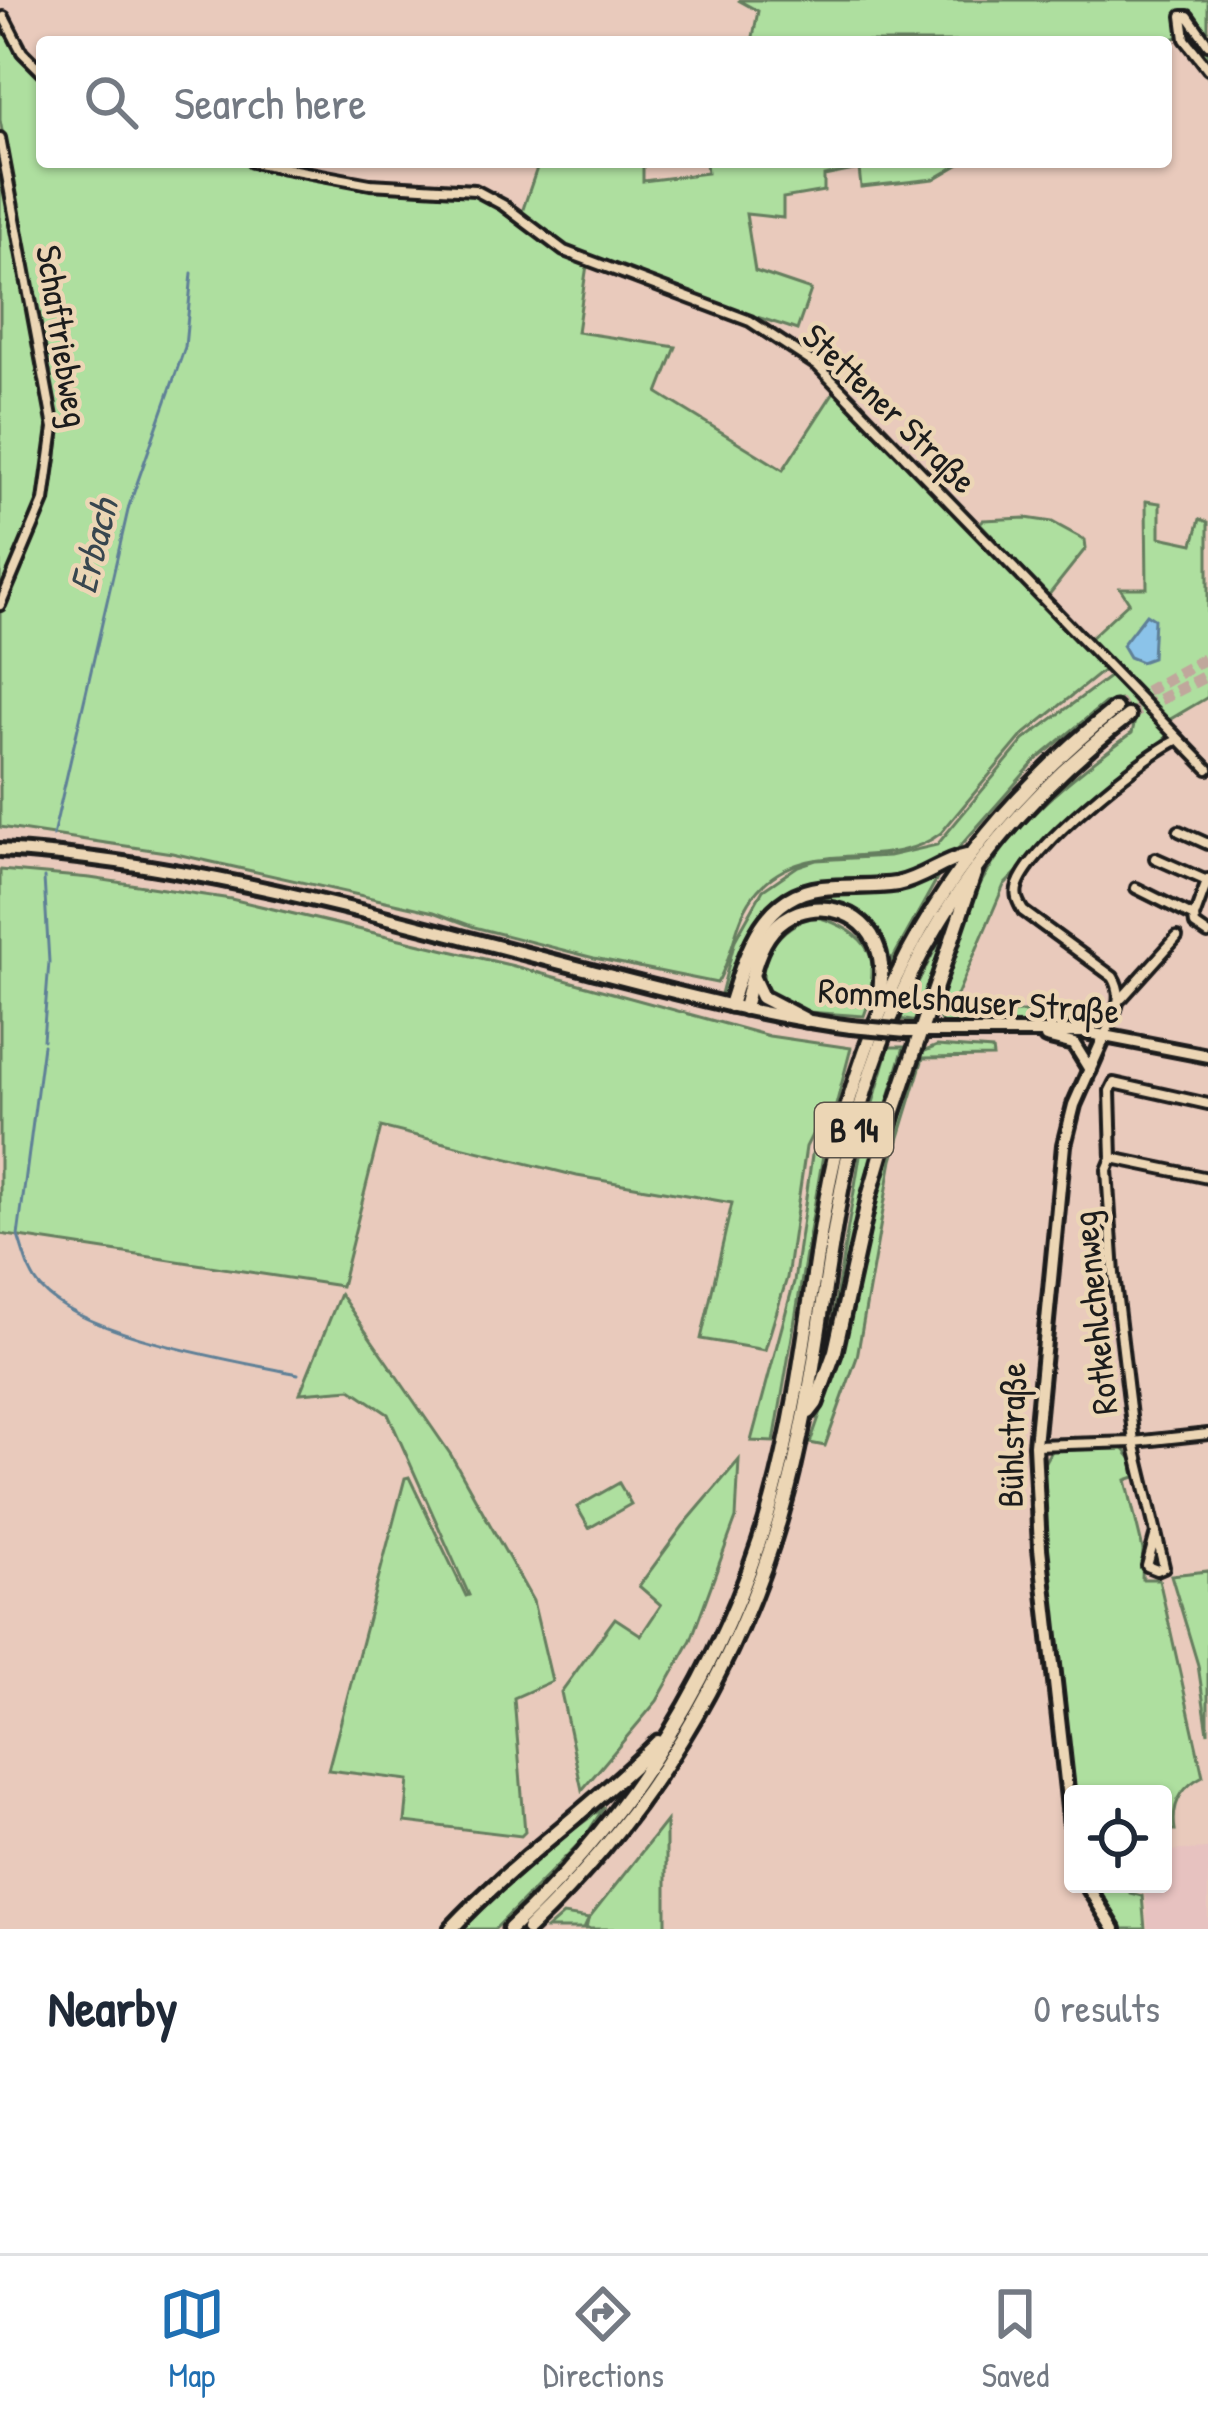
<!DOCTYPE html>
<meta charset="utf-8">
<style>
:root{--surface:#fff;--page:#f6f6f7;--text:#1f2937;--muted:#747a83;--line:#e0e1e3;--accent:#1f6fb2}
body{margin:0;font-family:"Patrick Hand",sans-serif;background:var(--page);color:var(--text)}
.controls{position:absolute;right:36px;bottom:36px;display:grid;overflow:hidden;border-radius:12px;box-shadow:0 3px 9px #0004}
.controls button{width:108px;height:108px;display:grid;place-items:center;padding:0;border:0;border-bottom:3px solid var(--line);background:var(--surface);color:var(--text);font:60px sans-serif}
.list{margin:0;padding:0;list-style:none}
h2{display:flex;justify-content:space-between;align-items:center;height:156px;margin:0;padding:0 48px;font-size:51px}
h2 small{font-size:39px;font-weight:400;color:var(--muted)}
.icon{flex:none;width:66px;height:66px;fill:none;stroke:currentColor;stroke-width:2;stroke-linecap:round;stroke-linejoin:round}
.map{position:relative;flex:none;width:1208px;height:1929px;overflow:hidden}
.search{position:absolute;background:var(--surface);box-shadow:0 3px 9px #0004;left:36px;right:36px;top:36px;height:132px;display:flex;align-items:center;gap:30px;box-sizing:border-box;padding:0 42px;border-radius:12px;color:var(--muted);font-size:45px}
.sheet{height:324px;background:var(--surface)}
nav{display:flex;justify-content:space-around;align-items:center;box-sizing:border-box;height:168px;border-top:3px solid var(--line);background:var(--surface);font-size:33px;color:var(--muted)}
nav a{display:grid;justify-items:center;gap:6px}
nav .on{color:var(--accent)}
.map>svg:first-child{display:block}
.built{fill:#e7c2c0}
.green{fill:#aedf9f;stroke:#657e5e;stroke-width:3}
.water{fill:#8bc3e9;stroke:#5f8097;stroke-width:3}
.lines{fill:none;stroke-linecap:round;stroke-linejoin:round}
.stream{stroke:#5f8097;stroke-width:3}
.highway-tunnel{stroke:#c0a79c;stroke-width:12;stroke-dasharray:12 6;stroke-linecap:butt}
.street-casing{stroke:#1c1c1c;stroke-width:16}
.secondary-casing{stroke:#1c1c1c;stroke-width:20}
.highway-casing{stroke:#1c1c1c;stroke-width:21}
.street{stroke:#ecd6b5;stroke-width:8}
.secondary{stroke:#ecd6b5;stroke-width:10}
.highway{stroke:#ecd6b5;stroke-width:12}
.secondary-bridge-casing{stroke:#1c1c1c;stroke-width:20;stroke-linecap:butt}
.secondary-bridge{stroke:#ecd6b5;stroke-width:10}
.labels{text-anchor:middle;stroke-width:9;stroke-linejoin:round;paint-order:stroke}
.shield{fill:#ecd6b5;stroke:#5a544a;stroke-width:3}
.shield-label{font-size:33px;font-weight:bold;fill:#1c1c1c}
.street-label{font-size:36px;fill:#1c1c1c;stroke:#ecd6b5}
.water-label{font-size:39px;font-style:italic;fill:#38464f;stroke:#ecd6b5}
</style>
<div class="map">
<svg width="1208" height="1929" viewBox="0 0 1208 1929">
<rect width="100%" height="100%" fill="#e9cabc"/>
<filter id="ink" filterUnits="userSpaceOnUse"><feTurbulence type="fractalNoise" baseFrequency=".00833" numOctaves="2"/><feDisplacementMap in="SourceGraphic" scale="24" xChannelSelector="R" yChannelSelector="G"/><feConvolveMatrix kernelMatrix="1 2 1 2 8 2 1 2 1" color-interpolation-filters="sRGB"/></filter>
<g filter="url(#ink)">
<!-- built -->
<polygon class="built" points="1208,1849 1208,1929 1148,1929 1145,1893 1133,1891 1133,1884 1163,1884 1163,1851"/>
<!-- green -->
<g class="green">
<polygon points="738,0 1208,0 1208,77 1182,36 1160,42 752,42 758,11"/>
<path d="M0,27L28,65L42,74V162H246L287,173L398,189L472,191L498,202L533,233L587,265L577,332L676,347L658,393L783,470L837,387L1087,647L1104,670L1022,736L941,833C887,875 808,834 758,890C734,917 735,954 717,983L594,958L474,927L434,912L172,853L0,827V612L47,503L57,457L59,429L0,120Z"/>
<polygon points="0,156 52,428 40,500 0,598"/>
<path d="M539,162H643V181L707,173L706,162H963L934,179L861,187L859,169L824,176V191L783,198V218L746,214L755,271L811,290L797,330C709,299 589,279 522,212Z"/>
<polygon points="1146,501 1160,503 1160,537 1193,544 1200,519 1208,522 1208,697 1167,721 1089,639 1129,602 1120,588 1147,588"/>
<polygon points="1026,518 1052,522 1085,540 1086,548 1048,596 980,523 983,520"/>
<path d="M1110,676L1168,736L1095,794L1004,885L949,1014L1102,1010L1093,1022L943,1025L936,1011C947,975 956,937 971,903C1003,830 1069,779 1132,733L1135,720L1121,700L1105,703L1036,760L956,851L920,873L883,882L818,881L780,896L757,918L729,990L721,994L735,940L763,890L798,866L816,860L889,856L937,845L1024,740Z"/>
<polygon points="0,870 90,878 231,899 514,966 769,1036 851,1048 823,1155 774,1442 751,1441 794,1282 816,1127 806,1147 787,1278 765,1350 701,1339 732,1203 577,1176 381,1127 341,1286 0,1234"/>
<path d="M938,877L888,967C869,907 843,892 784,914L740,998L757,941L782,908L815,894L892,890Z"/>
<polygon points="953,915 918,1022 899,1019"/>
<path d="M814,916C871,932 885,960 864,1016L807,1012L765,992C756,955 781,926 814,916Z"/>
<polygon points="937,1046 992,1050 993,1057 923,1058 892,1160 857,1357 825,1446 810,1443 843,1348 882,1172 920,1053"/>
<polygon points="889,1047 904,1047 870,1160 824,1369 863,1138"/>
<polygon points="340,1294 451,1455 533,1601 552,1681 514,1698 525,1832 521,1836 405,1822 409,1780 328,1770 405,1478 409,1477 466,1596 469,1595 388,1414 351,1389 300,1393"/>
<path d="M1123,1448L1132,1459L1135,1477L1126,1480L1143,1550L1142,1579H1159L1203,1776C1181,1787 1171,1804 1175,1830H1163V1794H1073V1827L1046,1536L1043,1465L1052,1449Z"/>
<polygon points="739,1460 736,1518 691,1640 657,1701 582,1790 561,1692 615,1618 641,1635 661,1605 639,1586 683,1526"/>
<polygon points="619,1483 631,1504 589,1528 577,1507"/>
<polygon points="1208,1571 1208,1733 1198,1665 1171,1575"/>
<polygon points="604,1807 585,1837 495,1929 460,1929 544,1851"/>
<polygon points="666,1821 666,1929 586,1929 588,1920 584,1929 547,1929 563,1915 589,1919"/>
<polygon points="1092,1884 1129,1884 1130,1893 1142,1896 1145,1929 1120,1929"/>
</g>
<!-- water -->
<polygon class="water" points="1146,614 1154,619 1152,658 1141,662 1129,657 1122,645"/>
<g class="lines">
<!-- stream -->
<g class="stream">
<polyline points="53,836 129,506 185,347 192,273"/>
<polyline points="43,1040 49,962 44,878"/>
<path d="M43,1045L18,1236C24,1253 28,1274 41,1288C84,1337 233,1360 298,1374"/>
</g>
<!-- highway-tunnel -->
<g class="highway-tunnel">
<polyline points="1115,709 1208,657"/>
<polyline points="1128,716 1208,675"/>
</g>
<!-- street casing -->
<g class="street-casing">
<g id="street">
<polyline points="4,17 22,52 42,72"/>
<polyline points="1208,44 1188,16 1182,16 1185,39 1208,69"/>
<polyline points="0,138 54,428 44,501 0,605"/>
<polyline points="252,162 370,184 475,190 503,205 564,251 750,321 818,366 1208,769"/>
<polyline points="1179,831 1208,844"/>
<polyline points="1155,858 1207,881"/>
<polyline points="1136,888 1194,917 1195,925 1208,934"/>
<polyline points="1194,917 1208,879"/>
<polyline points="1122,998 1177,937"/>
<path d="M1105,1035C1114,1014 1126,998 1113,977L1023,911C1018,902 1014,895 1018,885C1031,847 1140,758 1177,740"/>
<polyline points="1112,1158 1208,1178"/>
<polyline points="1035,1445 1134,1442 1208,1434"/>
<polyline points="1156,1533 1164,1567 1157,1570 1147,1566 1156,1533 1134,1442 1114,1274 1107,1170 1112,1158 1110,1091 1114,1083 1208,1104"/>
</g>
</g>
<!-- secondary casing -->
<g class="secondary-casing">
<g id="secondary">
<path d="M0,850C202,862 396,921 592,971C677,993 763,1016 851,1027"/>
<polyline points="907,1032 1084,1032 1208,1056"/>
<polyline points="1046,1037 1074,1044 1090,1070"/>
<polyline points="1073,1844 1040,1548 1035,1445 1064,1145 1074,1105 1105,1035"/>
<polyline points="1086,1884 1114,1929"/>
</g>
</g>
<!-- highway casing -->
<g class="highway-casing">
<g id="highway">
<polyline points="753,978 762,997 806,1020"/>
<path d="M730,1005C746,955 761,895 822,888C847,885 872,888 897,884C923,879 942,861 966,856"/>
<path d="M744,1008C751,982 755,951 773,930C801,897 857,903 875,942C884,961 881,978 880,997"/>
<polyline points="809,1412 816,1403 835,1351 869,1197 893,1114 975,871"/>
<path d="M451,1929C515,1860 593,1808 658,1742"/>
<path d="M510,1929C634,1813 726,1664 772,1501C799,1404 808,1304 825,1206C861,998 950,841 1115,709"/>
<path d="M528,1929C647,1816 735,1673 781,1515C813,1407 821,1295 842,1185C879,988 970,838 1128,716"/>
</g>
</g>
<!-- street -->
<use href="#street" class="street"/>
<!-- secondary -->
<use href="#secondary" class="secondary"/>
<!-- highway -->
<use href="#highway" class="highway"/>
<!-- secondary-bridge casing -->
<g class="secondary-bridge-casing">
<polyline id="secondary-bridge" points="851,1027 907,1032"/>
</g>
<!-- secondary-bridge -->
<use href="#secondary-bridge" class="secondary-bridge"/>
</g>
</g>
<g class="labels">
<!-- shield labels -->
<rect class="shield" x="815" y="1103" width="78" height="54" rx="9"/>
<g class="shield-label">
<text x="854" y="1142">B 14</text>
</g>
<!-- street labels -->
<g class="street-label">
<text transform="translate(63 336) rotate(81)" y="13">Schaftriebweg</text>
<text transform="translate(890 408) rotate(44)" y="13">Stettener Straße</text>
<text transform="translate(969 1000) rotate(4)" y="13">Rommelshauser Straße</text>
<text transform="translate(1094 1313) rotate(-96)" y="13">Rotkehlchenweg</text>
<text transform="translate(1011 1435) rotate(-89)" y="13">Bühlstraße</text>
</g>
<!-- water labels -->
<g class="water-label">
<text transform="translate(93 546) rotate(-76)" y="14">Erbach</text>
</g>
</g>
</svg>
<div class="controls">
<button><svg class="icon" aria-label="locate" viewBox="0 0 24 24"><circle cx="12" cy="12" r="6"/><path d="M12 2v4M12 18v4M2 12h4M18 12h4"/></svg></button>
</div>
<div class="search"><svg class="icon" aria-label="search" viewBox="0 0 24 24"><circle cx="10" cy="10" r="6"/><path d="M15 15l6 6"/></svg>Search here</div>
</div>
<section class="sheet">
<h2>Nearby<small>0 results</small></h2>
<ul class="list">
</ul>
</section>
<nav>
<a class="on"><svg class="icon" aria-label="map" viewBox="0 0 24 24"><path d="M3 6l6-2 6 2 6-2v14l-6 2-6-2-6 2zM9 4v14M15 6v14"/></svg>Map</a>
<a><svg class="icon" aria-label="directions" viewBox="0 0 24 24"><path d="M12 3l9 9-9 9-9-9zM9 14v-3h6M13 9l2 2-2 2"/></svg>Directions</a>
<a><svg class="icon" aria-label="saved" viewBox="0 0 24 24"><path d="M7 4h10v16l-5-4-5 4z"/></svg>Saved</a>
</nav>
